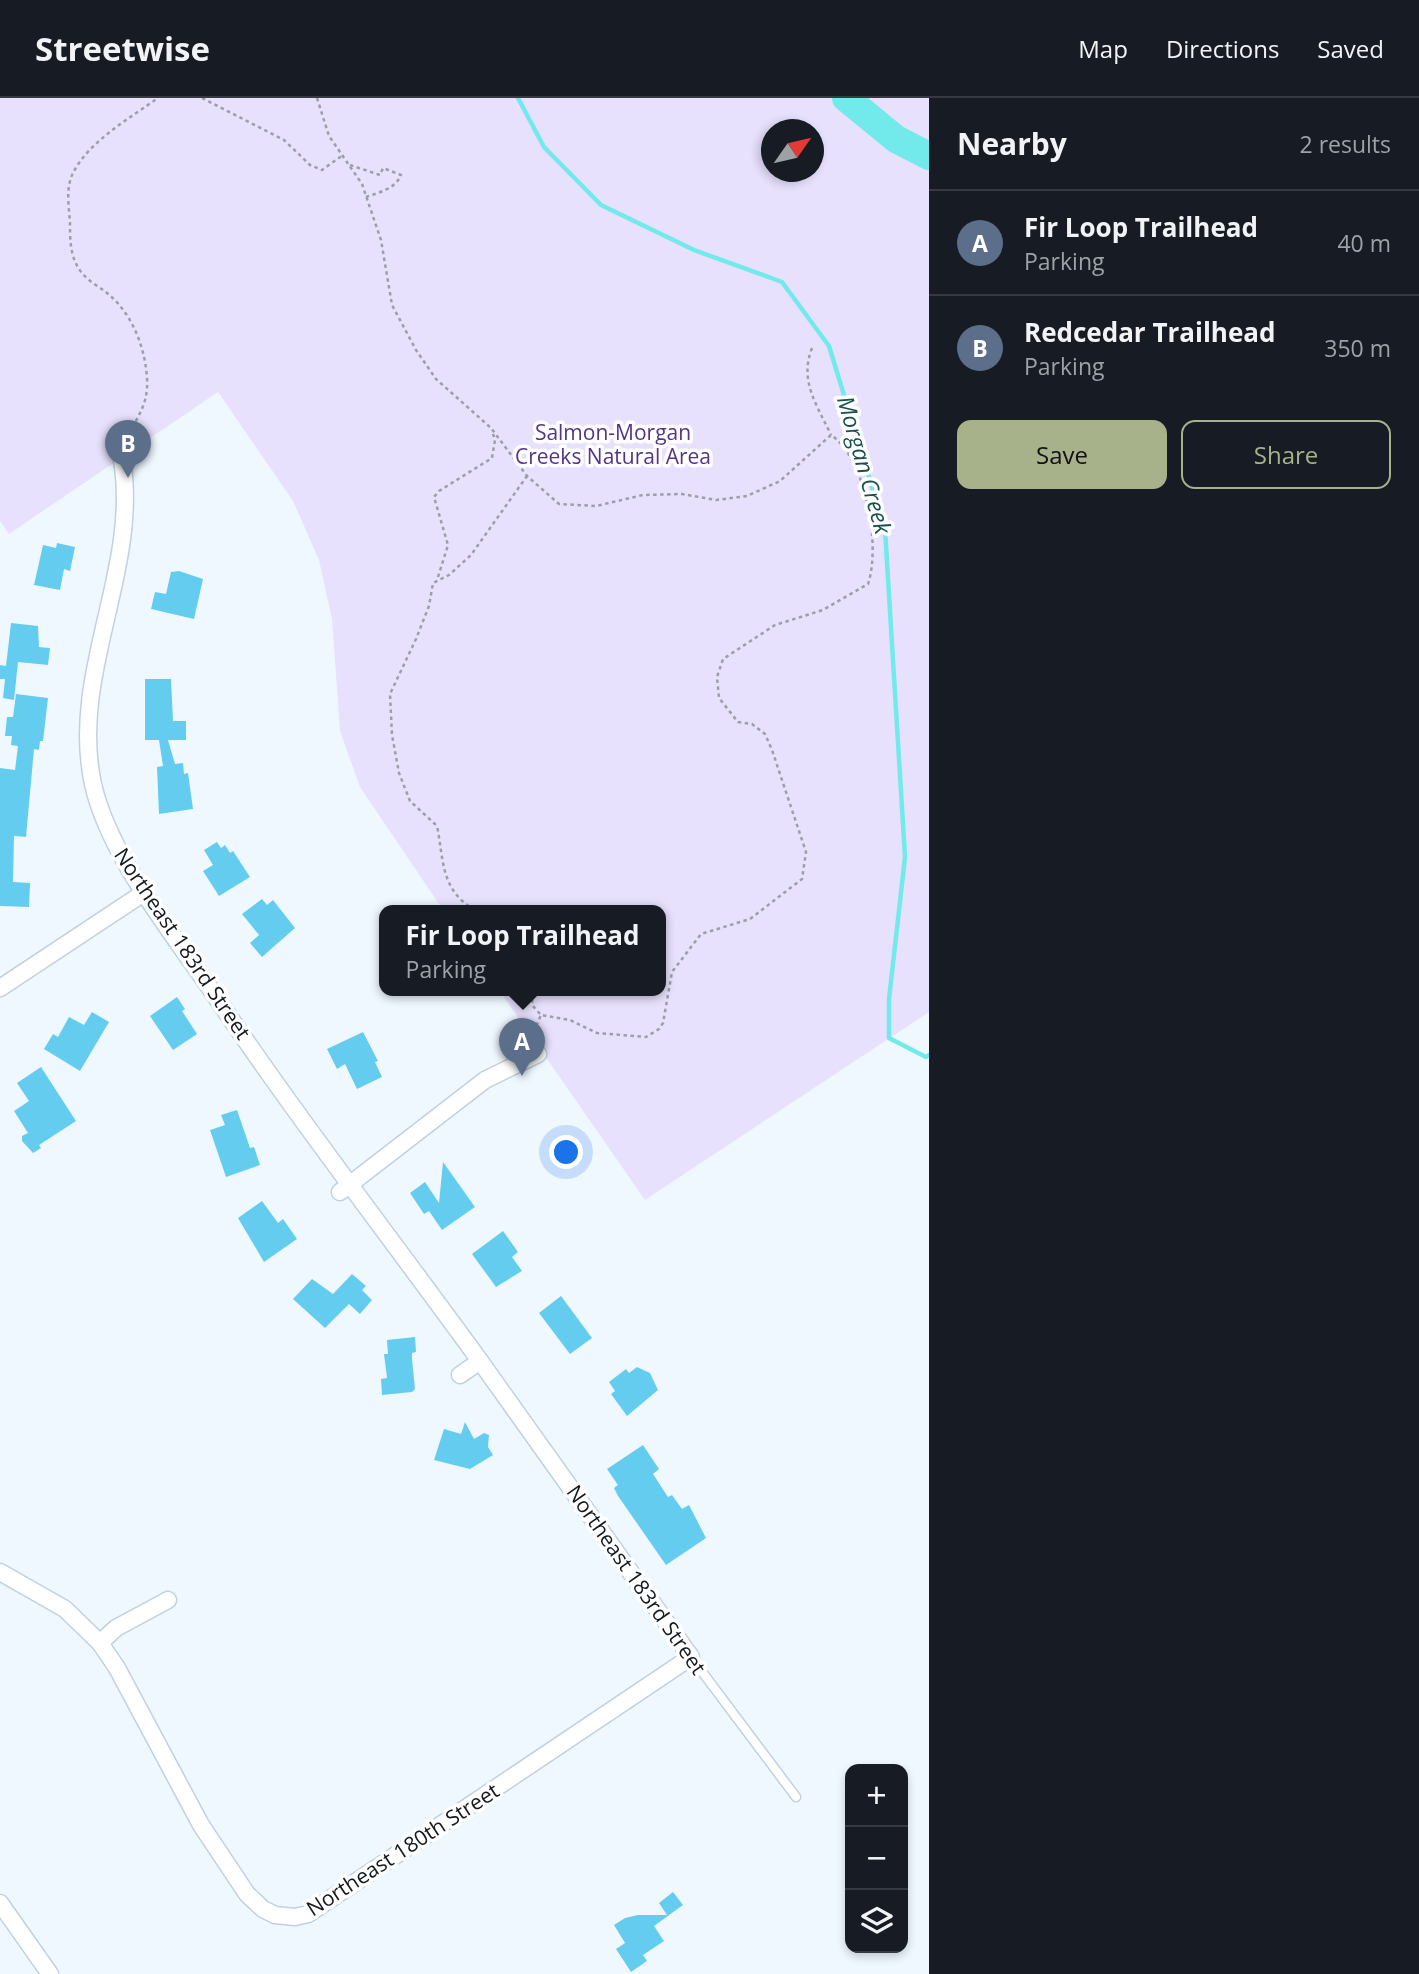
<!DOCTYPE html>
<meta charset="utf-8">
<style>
:root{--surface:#171b24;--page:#242831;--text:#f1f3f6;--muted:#9ea1a6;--line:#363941;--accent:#a7b18a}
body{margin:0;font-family:"Open Sans",sans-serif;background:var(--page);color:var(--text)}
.controls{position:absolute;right:21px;bottom:21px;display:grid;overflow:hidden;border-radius:14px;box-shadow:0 4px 10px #0003}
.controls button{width:63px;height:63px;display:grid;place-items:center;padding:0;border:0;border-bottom:2px solid var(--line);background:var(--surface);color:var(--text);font:35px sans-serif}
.compass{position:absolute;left:761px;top:21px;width:63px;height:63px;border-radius:50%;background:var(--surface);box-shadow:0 4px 10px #0003;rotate:56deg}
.you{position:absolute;left:567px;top:1055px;width:24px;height:24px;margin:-18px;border:5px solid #fff;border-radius:50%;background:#1a73e8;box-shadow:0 0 0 10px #1a73e833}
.badge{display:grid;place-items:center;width:46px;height:46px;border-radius:50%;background:var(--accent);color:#fff;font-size:23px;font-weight:700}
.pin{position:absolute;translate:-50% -58px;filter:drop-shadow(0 2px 4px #0008)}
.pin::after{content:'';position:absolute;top:37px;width:24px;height:21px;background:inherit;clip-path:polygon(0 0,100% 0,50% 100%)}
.popup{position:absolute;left:379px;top:807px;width:287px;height:91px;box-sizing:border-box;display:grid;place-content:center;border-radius:14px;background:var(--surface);filter:drop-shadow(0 2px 5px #0005);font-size:23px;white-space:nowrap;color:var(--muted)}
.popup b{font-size:26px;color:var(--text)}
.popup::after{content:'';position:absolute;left:50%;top:100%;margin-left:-14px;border:14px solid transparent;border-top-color:var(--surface)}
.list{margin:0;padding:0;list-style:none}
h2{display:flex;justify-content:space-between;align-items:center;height:91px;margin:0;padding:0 28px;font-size:30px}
h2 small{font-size:23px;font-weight:400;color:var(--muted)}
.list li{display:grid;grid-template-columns:46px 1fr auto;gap:21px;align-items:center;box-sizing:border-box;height:105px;padding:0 28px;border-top:2px solid var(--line)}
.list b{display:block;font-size:26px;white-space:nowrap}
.list p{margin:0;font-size:23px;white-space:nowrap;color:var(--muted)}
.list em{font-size:23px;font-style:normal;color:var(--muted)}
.actions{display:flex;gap:14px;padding:21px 28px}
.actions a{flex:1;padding:16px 0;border:2px solid var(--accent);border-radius:14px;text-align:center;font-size:24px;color:var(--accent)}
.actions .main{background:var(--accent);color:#111}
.icon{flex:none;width:38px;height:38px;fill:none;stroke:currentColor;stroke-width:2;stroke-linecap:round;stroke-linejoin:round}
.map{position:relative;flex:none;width:929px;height:1876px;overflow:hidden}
header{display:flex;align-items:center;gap:42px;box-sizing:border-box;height:98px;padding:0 35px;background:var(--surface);border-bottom:2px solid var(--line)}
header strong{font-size:33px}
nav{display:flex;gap:38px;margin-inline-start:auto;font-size:24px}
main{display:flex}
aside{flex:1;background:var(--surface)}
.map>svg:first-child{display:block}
.green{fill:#e8e1fd;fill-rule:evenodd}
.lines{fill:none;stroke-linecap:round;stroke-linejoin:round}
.stream{stroke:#72e9eb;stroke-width:4.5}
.river{stroke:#72e9eb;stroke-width:28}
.building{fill:#64cdef}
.service-casing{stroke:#bfd1e3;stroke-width:11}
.minor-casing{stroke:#bfd1e3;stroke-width:19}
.path{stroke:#99a0a7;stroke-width:2.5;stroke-dasharray:3.5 3.5;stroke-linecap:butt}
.service{stroke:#fff;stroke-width:8}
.minor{stroke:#fff;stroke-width:16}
.labels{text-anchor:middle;stroke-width:7;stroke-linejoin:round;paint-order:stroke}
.park-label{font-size:21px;fill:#53348a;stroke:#fff}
.street-label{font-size:21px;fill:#12191f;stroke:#fff}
.water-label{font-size:23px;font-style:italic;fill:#1a4f50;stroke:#fff}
</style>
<header>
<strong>Streetwise</strong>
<nav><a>Map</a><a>Directions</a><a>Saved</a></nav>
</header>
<main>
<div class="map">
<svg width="929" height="1876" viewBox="0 0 929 1876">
<rect width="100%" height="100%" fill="#f0f8ff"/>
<!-- green -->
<path class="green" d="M0,0H929V914L645,1102L499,892H660V812H443L360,689L340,633L332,521L319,462L293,403L218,294L9,436L0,423ZM772,32H814V74H772Z"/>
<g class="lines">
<!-- stream -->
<polyline class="stream" points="518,0 544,49 601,107 694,152 782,184 829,248 885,431 905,759 889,901 889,940 926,959 929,957"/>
<!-- river -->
<polyline class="river" points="846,0 896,41 929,58"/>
</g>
<!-- building -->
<g class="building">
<polygon points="57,445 75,449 70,473 64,471 60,492 34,487 43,447 56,450"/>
<polygon points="179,473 203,481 194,521 151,511 155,494 166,496 171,474"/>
<polygon points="11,525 38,528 39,549 50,550 48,567 18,564 14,602 3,600 5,581 0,581 0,567 6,568"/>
<polygon points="145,581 171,581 173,623 186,623 186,642 168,642 175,666 183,665 184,676 188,675 193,711 159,716 157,669 163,668 159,642 145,642"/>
<polygon points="16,596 48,600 43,643 40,643 39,652 34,651 26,739 14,738 13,784 30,785 29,809 0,808 0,670 15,672 18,648 11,647 12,638 5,638 7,619 13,619"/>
<polygon points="217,744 221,750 225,747 230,755 233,753 250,779 219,798 203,773 213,767 204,752"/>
<polygon points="262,801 267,807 273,802 295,830 262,859 250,845 259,837 242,816"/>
<polygon points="177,899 185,911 182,913 197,936 173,952 150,918"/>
<polygon points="92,914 109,924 80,973 44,951 53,936 58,939 69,919 84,927"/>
<polygon points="363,934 378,963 375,964 382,979 357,991 345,966 337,971 327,951"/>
<polygon points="41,969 76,1023 39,1047 41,1050 33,1055 22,1043 22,1038 28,1035 14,1013 29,1003 17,985"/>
<polygon points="237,1012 250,1050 254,1049 260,1067 226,1079 210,1032 225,1027 221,1017"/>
<polygon points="443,1064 475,1109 442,1132 429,1113 424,1116 410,1095 425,1084 439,1105"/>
<polygon points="262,1103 278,1125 283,1121 297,1141 264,1164 238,1120"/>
<polygon points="503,1133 518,1154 512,1159 522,1173 496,1189 472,1156"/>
<polygon points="352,1176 366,1188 362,1192 372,1202 360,1216 349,1206 325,1230 293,1201 312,1181 333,1196"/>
<polygon points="561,1198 592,1240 570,1256 539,1215"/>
<polygon points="415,1239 416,1254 412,1255 412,1261 415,1291 412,1294 382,1297 381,1281 387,1280 384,1256 388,1256 387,1242"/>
<polygon points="637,1269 650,1275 658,1292 627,1318 611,1296 615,1293 609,1284 626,1271 629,1275"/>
<polygon points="465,1324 474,1341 484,1335 489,1337 488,1349 493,1357 470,1371 434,1362 444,1331 461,1336"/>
<polygon points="643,1347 659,1371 653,1376 668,1399 672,1397 682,1411 689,1407 706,1440 666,1467 618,1398 614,1390 618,1387 607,1371"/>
<polygon points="673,1794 683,1807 654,1828 664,1843 643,1857 647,1863 631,1874 616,1851 625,1845 614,1827 625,1820 638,1817 667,1817 659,1805"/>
</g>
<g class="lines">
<!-- service casing -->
<g class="service-casing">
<polyline id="service" points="691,1559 796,1699"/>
</g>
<!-- minor casing -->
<g class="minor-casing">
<g id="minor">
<polyline points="0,890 145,794"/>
<polyline points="340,1094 485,982 538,956"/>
<polyline points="460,1277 480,1263"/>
<path d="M0,1474L65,1511L100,1545L117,1570L201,1727L247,1796L263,1811L275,1817L295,1819L308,1816L691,1559C621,1460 551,1361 480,1263C393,1143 301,1025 218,902C176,839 109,759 93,686C69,576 140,472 122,362"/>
<polyline points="100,1545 116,1530 168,1502"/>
<polyline points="0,1805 50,1876"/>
</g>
</g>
<!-- path -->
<g class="path">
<polyline points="202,0 284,42 310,67 322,72 343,57"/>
<path d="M317,0L329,38L362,86L381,142L392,207L416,252L436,281L491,330L527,378L559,406L596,408L643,397L682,396L716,402L747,398L780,383L831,337C866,360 881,448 868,486L823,512L775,527L723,561L717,579L719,600L738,624L752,626L765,636L772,652L806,754L802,781L750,821L701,836L672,874L663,925L659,931L646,939L597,935L570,922L541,917L532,907L533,892"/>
<path d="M350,67L380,77L383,70L401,77C395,91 380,94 366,99"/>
<path d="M812,250C799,283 817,307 831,337"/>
<path d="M125,349C132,322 149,312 147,280C145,249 132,215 107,195C98,188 86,182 79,171C70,157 70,141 70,125C69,108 65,89 74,73C91,42 130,20 158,0"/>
<polyline points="438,479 448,447 434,399 439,393 492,360 495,342 492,333"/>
<path d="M475,812C440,792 444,762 437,728L410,703L399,675L392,637L390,596L416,541L429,508L433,485L449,477L471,457L527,378"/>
<polyline points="536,941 534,933 541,917"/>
</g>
<!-- service -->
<use href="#service" class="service"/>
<!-- minor -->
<use href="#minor" class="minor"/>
</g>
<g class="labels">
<!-- park labels -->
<g class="park-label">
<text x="613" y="342">Salmon-Morgan<tspan x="613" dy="24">Creeks Natural Area</tspan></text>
</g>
<!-- street labels -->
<g class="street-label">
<text transform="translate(182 846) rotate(56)" y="7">Northeast 183rd Street</text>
<text transform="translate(636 1482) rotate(55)" y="7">Northeast 183rd Street</text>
<text transform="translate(403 1752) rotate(-33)" y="7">Northeast 180th Street</text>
</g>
<!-- water labels -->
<g class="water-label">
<text transform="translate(864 367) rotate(74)" y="8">Morgan Creek</text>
</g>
</g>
</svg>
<div class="controls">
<button>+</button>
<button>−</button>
<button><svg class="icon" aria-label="layers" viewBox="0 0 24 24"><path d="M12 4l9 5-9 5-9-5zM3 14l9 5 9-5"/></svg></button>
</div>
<svg class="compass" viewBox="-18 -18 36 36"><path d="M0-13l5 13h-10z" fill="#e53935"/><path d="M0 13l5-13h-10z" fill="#9ea1a6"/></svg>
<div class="you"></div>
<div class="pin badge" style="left:522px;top:978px;background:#5c6f8a">A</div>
<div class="popup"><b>Fir Loop Trailhead</b>Parking</div>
<div class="pin badge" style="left:128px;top:380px;background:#5c6f8a">B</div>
</div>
<aside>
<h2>Nearby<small>2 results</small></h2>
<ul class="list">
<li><span class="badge" style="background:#5c6f8a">A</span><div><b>Fir Loop Trailhead</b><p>Parking</p></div><em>40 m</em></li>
<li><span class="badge" style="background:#5c6f8a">B</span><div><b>Redcedar Trailhead</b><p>Parking</p></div><em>350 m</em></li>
</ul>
<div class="actions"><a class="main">Save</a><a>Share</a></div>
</aside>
</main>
